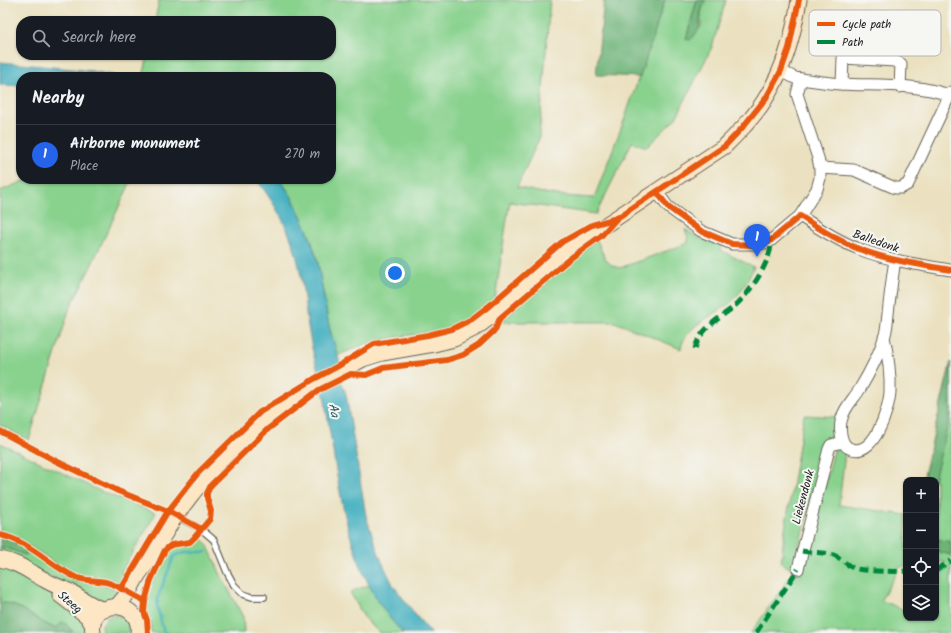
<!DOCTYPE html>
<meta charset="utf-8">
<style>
:root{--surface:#171b24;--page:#20242c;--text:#f1f3f6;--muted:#9ea1a6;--line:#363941;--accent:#2563eb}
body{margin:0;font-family:Kalam,sans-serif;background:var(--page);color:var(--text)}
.controls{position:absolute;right:12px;bottom:12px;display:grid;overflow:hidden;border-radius:8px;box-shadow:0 1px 3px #0004}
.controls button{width:36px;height:36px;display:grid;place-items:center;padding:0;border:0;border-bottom:1px solid var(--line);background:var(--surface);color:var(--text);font:20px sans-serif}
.you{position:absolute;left:395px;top:273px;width:14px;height:14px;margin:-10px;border:3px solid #fff;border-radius:50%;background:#1a73e8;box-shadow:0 0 0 6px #1a73e833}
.badge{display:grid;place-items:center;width:26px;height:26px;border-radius:50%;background:var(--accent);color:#fff;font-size:13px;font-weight:700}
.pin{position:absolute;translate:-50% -33px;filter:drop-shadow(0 1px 2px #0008)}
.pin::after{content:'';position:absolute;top:21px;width:14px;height:12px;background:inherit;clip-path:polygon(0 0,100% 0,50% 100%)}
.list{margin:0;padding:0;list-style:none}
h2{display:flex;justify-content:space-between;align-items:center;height:52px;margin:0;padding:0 16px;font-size:17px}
h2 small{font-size:13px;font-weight:400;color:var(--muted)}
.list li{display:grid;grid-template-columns:26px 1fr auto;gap:12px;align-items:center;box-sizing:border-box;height:60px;padding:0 16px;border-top:1px solid var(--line)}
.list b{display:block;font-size:15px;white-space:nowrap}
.list p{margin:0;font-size:13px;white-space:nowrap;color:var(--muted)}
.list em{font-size:13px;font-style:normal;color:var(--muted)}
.icon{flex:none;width:22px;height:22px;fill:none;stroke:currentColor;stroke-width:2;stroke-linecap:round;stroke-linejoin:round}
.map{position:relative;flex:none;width:951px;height:633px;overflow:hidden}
.search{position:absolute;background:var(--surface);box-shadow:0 1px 3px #0004;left:16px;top:16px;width:320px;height:44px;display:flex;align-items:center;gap:10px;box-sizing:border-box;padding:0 14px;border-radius:16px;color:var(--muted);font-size:15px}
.panel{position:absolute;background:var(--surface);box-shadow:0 1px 3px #0004;left:16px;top:72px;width:320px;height:112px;border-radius:16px}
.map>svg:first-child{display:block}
.green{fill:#89d28e;stroke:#527755}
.forest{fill:#6eb479;stroke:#45684a}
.water{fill:#42afbf;stroke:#2f666e}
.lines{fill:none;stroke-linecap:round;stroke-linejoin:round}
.stream{stroke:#42afbf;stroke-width:2.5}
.lane-casing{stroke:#646155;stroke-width:8}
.street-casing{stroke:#646155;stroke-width:13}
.secondary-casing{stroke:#646155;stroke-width:17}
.lane{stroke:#fff;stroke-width:5.5}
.street{stroke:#fff;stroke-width:11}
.secondary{stroke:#fce6c4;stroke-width:15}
.quiet{stroke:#00873e;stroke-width:5;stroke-dasharray:10 5;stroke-linecap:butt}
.cycleway-casing{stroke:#f6f6f2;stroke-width:8}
.cycleway{stroke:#e8590c;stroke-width:6}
.labels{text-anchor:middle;stroke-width:4;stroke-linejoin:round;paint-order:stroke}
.street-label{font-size:12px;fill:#1c1c1c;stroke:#f6f6f2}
.water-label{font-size:13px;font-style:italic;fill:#2d5e65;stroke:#f6f6f2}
.key{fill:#f6f6f2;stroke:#b5b5b2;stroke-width:1}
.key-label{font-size:11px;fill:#1c1c1c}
</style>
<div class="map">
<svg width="951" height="633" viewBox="0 0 951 633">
<rect width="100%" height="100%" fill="#f6f6f2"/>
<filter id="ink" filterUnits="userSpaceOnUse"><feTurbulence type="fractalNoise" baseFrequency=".025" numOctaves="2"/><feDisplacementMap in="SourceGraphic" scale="8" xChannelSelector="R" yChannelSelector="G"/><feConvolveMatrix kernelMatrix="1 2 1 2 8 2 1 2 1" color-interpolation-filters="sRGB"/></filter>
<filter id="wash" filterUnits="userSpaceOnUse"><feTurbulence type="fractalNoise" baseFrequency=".012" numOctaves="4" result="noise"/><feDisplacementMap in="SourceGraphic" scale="16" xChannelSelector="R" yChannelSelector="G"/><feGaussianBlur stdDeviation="0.9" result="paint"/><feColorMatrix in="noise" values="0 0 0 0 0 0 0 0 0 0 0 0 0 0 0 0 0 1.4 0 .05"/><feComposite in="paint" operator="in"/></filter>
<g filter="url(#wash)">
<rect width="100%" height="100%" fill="#ebe1c0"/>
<!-- green -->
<g class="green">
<path d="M159,0H550L539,139L517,187C543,194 567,197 594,198L625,118L665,0H697L686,39L701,27V12L705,0H726L712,47L676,118L647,147L632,142L596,214L510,202L508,212L495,299C483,310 467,323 452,328C429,334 404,335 381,340C366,343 352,349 337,356L329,326L317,258L307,229L293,199L280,179H331V77H143L148,55H331V21H155Z"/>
<polygon points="29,179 132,179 91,266 69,310 29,440 0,425 0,191"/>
<path d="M685,229C696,237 708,242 721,245L720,250L754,267C748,281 741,293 730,303C714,316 684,326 681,349L615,322H502L504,318L557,269L597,240C603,253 605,266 620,268L688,243V238Z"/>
<polygon points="951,362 951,633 751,633 791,575 793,570 781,563 784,536 804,415 839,417 838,439 825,444 793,570 801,575 834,451 838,445 844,447 845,452 839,505 906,515 906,566 900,567 881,600 906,611 906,618 936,618 936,581 945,561 936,564 936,480 923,480"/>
<path d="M0,443L100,491L156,513L121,572L128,575L123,583L120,585C116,583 112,581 108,580C96,576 85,579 72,573C47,561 28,540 0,532Z"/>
<path d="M199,535L207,544L221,575L243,617L244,633H151C151,629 151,625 150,621C149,617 146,613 146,609C145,599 162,553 169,548C181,540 187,550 199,535Z"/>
<polygon points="0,547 12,550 25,555 33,552 71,578 88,583 107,585 124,594 105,604 0,552"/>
<path d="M0,565L33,579L79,614L89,633H73L71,629L58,627L54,628C35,620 21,604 0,602Z"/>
<polygon points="369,585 386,613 403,633 379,633 364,617 350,592"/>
<path d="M115,615C125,616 131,623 129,633H102C100,623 106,616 115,615Z"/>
</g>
<!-- forest -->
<g class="forest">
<polygon points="604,0 665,0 640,77 596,75"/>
<path d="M697,0H705C704,4 702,8 701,12C698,27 703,28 690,40L686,39Z"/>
<polygon points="951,362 951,413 934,480 923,480"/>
<polygon points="0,537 11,540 33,552 25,555 12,550 0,547"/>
<polygon points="936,539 951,542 951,555 936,551"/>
<path d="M0,602C21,604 35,620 54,628L58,627L62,622L66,624L73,633H0Z"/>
</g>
<!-- water -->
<g class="water">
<polygon points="0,62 92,71 121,77 21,77 21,86 0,85"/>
<path d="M256,179H280L293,199L307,229L317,258L329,326L340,363L341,381L346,394L366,516L373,538L382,562L393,585L418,618L431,633H403C346,576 339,484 326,408C324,386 315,365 311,343C305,315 304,285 297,258C290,229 274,202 256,179Z"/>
</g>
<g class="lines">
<!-- stream -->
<polyline class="stream" points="164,633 157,606 158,597 174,556 185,552 206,552"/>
</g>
</g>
<g filter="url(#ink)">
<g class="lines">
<!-- lane casing -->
<g class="lane-casing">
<polyline id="lane" points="176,516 201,529 214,540 227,572 234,585 243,594 252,597 264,597"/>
</g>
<!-- street casing -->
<g class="street-casing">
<g id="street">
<path d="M801,79C815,81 828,83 841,84C876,86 918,83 951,96"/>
<polyline points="842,84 843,58 895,61 901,64 900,87"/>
<polyline points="820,168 854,170 895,188 901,188 908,184 951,92"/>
<polyline points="657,192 668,207 701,231 732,244 760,244 769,242 800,216 817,189 820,178 820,168 818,158 797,94 801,79 795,78 781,71"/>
<path d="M800,216C818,228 838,241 859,249C887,260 920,265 951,270"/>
<path d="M884,337C888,355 891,373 890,392C889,408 874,460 849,448C840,444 839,426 842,418C845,406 855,398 861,387C869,374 880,352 884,338C887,330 887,322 888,314C890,296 892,278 895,260"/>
<polyline points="798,569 829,449 831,445 843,442"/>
</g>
</g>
<!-- secondary casing -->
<g class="secondary-casing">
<g id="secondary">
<path d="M0,559C17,562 30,572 45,580C53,585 62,588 71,592C82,598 91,606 104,610"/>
<polyline points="60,595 87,616 93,625"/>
<path d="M117,606L128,593L138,575L149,560L176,515L192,494L216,464L260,422L317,384L363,359L382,353L434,344L454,339L477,327L493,315L560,255L725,146C740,131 756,115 767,96C785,67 794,33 799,0"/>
<path d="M93,633C87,598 143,598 138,633"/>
</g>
</g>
<!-- lane -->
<use href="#lane" class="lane"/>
<!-- street -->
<use href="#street" class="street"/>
<!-- secondary -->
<use href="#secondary" class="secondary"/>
<!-- quiet -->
<g class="quiet">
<path d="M695,349C699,328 723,317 738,303C751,291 766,267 770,251C771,248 770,245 769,242"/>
<path d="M802,551C812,553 821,552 830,554C840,556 845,564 853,568C861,571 896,572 906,571"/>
<polyline points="936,570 951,561"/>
<polyline points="756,633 798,569"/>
</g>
<!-- cycleway casing -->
<g class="cycleway-casing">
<g id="cycleway">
<path d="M657,192L668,207L701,231L732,244L751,245L760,244L769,242L800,216C818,228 838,241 859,249C887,260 920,265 951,270"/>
<polyline points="0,431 56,461 118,491 168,511 201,529"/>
<path d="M0,535C29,541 49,565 75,577C86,582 98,579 109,583C121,587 133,595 145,601"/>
<polyline points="121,589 168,511 198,473 260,412 314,379 340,365 374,344 428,335 452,329 472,319 489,306 562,242 592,225 617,218"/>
<polyline points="148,633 147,620 144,612 145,601 151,580 165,550 171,545 184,543 190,542 194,538 210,519 211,511 207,498 207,493 211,485 268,429 319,390 351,374 366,375 383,368 447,360 463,355 479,345 495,330 500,318 568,260 601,236 617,218 725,146 742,128 766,98 781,71 789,48 799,0"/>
</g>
</g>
<!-- cycleway -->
<use href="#cycleway" class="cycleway"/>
</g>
</g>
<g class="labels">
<!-- street labels -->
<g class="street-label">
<text transform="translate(876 241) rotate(19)" y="4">Balledonk</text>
<text transform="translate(803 497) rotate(-75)" y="4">Liekendonk</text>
<text transform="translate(70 602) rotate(40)" y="4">Steeg</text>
</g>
<!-- water labels -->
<g class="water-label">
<text transform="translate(335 410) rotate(80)" y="5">Aa</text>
</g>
</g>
<!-- legend -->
<rect x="809" y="10" width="132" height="46" rx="6" class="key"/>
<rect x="817" y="22" width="18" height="4" fill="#e8590c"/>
<rect x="817" y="40" width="18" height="4" fill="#00873e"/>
<g class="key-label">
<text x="842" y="28">Cycle path</text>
<text x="842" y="46">Path</text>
</g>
</svg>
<div class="controls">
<button>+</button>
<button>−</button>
<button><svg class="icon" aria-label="locate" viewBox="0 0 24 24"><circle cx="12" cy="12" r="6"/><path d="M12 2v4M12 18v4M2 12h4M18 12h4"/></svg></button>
<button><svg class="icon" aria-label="layers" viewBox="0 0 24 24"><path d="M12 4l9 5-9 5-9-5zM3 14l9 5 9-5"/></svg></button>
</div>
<div class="you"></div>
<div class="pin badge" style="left:757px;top:257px">1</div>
<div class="search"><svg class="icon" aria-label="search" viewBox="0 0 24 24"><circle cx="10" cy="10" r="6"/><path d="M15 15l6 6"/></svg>Search here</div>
<section class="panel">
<h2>Nearby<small></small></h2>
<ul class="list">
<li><span class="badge">1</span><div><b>Airborne monument</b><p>Place</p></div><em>270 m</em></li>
</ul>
</section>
</div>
